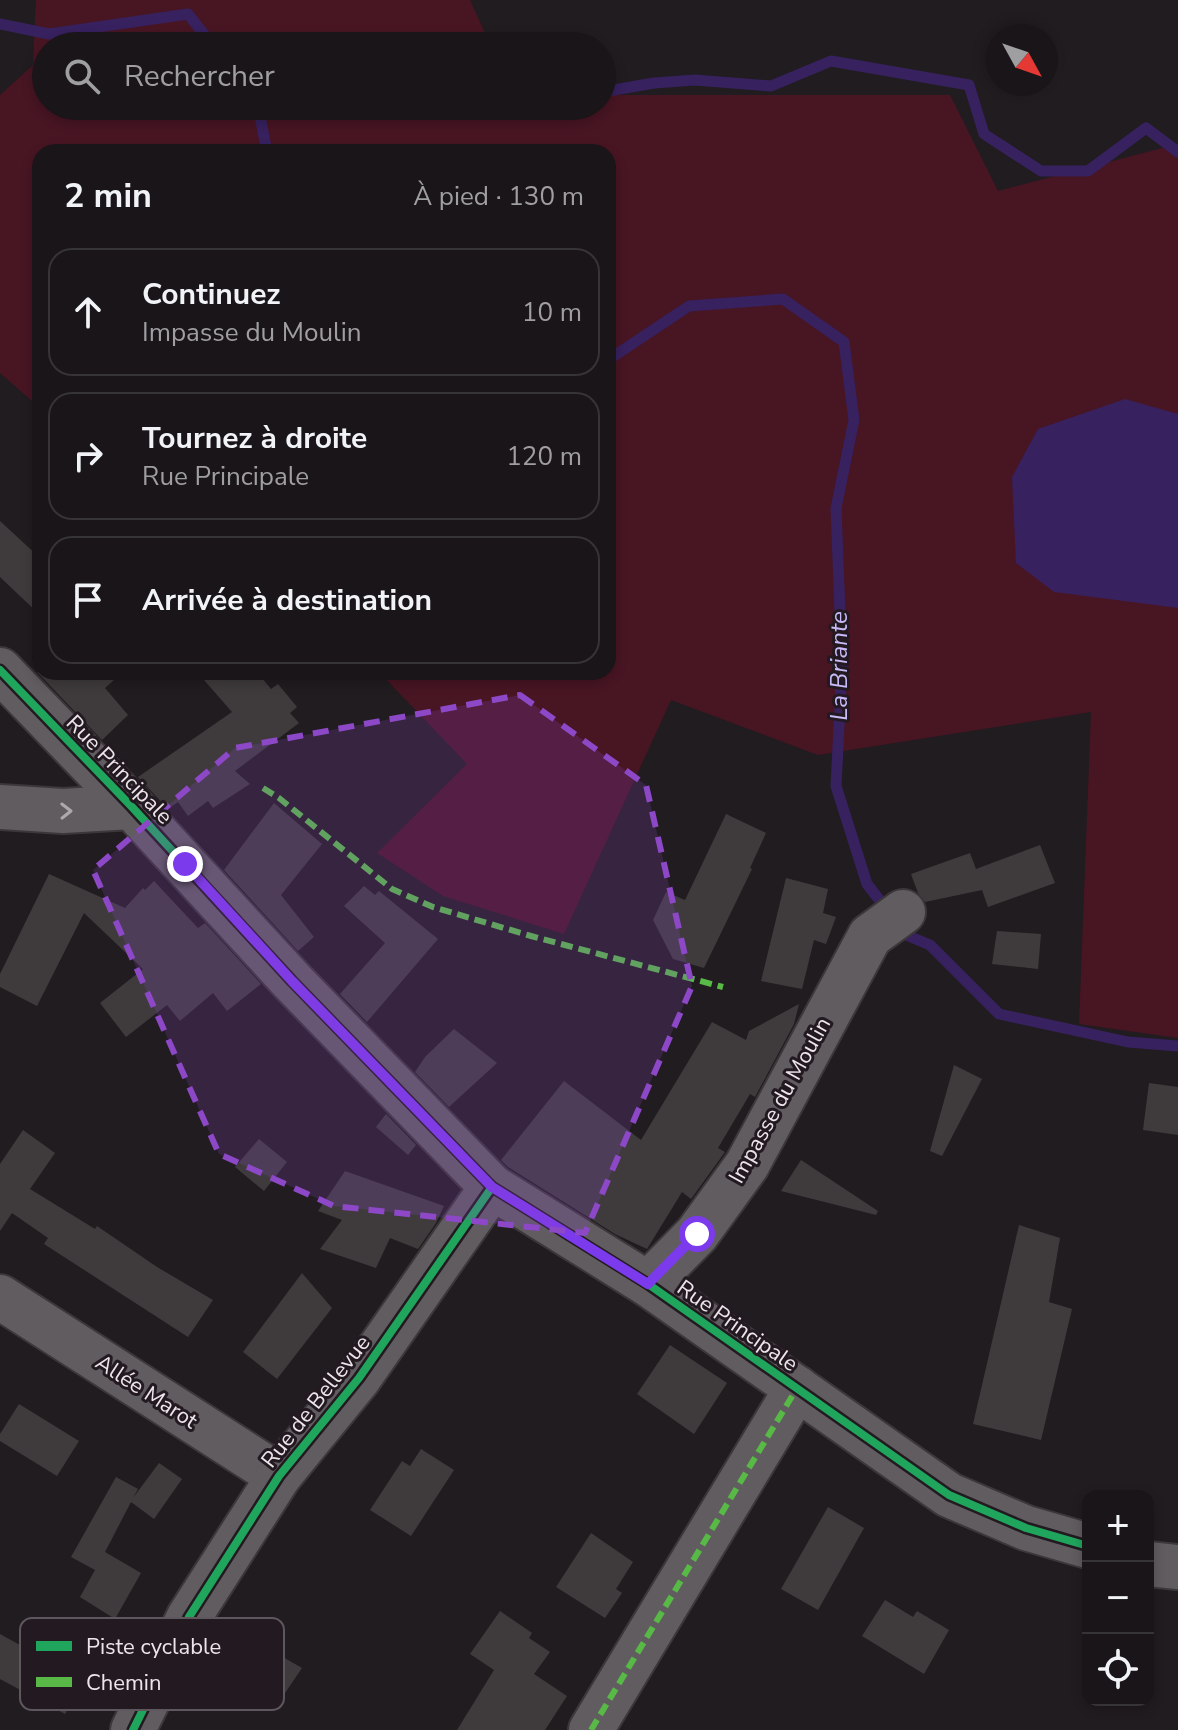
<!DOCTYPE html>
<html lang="fr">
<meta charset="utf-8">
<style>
:root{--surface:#191518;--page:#262225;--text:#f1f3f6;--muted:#9f9fa2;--line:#373437}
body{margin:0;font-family:"Nunito Sans",sans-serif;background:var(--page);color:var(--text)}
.controls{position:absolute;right:24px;bottom:24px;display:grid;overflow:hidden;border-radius:16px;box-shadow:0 4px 12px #0003}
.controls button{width:72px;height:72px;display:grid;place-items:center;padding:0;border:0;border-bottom:2px solid var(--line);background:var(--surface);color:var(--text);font:40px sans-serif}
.compass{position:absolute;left:986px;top:24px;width:72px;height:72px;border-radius:50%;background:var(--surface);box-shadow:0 4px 12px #0003;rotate:130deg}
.stop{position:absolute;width:24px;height:24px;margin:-18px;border:6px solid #7c3aed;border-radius:50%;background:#fff}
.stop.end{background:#7c3aed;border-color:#fff;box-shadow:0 2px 8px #0008}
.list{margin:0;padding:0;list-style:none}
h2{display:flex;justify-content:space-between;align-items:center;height:104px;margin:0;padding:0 32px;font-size:34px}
h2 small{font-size:26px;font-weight:400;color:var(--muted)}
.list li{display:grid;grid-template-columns:52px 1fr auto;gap:24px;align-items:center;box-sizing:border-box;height:128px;margin:0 16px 16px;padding:0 16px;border:2px solid var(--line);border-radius:24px}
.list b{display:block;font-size:30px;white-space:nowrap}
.list p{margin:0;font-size:26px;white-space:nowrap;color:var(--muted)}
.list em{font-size:26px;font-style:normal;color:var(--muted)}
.icon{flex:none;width:44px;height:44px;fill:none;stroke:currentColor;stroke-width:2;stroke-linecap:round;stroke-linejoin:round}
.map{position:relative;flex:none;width:1178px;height:1730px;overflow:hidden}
.search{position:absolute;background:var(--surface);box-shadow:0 4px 12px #0003;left:32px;top:32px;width:584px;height:88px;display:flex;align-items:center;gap:20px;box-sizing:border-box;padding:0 28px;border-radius:44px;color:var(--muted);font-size:30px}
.panel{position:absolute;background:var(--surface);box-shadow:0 4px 12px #0003;left:32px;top:144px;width:584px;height:536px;border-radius:24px}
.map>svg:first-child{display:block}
.green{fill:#481523}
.water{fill:#37215f}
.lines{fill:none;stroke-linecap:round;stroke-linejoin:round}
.stream{stroke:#37215f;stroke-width:11}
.building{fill:#3f3b3d}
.minor-casing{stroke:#3b373a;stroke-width:48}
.minor{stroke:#605c5f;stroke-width:44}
.quiet{stroke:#58b947;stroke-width:6;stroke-dasharray:12 6;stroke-linecap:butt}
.cycleway-casing{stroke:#231a21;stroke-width:13}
.cycleway{stroke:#20a55d;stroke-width:8}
.oneway{stroke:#ada8ac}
.route{stroke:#7c3aed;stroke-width:10}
.marked{fill:#8c48c6;fill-opacity:0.2;stroke:#8c48c6;stroke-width:6;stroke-dasharray:16 10;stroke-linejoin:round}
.labels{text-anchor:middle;stroke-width:6;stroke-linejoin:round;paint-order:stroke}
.street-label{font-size:22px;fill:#ece6eb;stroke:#231a21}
.water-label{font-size:24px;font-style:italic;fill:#c8baf7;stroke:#231a21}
.key{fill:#231a21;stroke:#5f575e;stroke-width:2}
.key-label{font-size:22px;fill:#ece6eb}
</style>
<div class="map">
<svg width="1178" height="1730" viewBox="0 0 1178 1730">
<rect width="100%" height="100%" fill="#211c20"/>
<!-- green -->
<polygon class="green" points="36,0 470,0 491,46 46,46 46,106 602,106 602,95 950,95 998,191 1178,144 1178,1038 1079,1024 1091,712 818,755 671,700 564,934 443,896 377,853 467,764 379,672 608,672 608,152 40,152 40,408 0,373 0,95 33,65"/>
<!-- water -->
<polygon class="water" points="1125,399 1178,414 1178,608 1054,592 1016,563 1012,477 1038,429"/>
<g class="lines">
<!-- stream -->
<g class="stream">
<polyline points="0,24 49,34 188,14 213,46"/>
<polyline points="602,92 654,83 695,80 771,86 831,61 969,85 984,134 1041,171 1088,171 1146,128 1178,152"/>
<polyline points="258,106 267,152"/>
<polyline points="608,360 689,306 783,299 844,342 854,420 836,508 842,666 836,786 867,884 888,911"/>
<polyline points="898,924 906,935 930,945 999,1014 1128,1042 1178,1046"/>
</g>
</g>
<!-- building -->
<g class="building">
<polygon points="0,521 40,558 40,615 0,577"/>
<polygon points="37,672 123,672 105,688 128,715 102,740"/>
<polygon points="197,672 257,672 271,689 278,684 297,707 290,713 299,723 235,771 250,784 213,808 208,801 188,816 178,802 168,809 138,777 232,712"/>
<polygon points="274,803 322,844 281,895 314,937 298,951 224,870"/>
<polygon points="726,814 766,833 750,868 752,869 704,968 673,959 653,920 666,892 685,900"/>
<polygon points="1040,845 1055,883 988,907 982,890 925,902 918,893 911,874 970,853 976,869"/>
<polygon points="49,874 125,908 143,888 145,890 154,881 198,928 205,923 261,984 227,1011 213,993 180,1021 167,1005 126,1037 100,1003 143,969 84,913 37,1006 0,987 0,974"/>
<polygon points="786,878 828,889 823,913 836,917 826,944 814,940 802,989 761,981"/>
<polygon points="364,886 375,895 379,891 438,939 367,1022 340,994 385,943 344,906"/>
<polygon points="997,931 1041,934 1038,969 992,964"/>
<polygon points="799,1004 794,1024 755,1097 750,1094 718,1148 725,1152 691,1199 682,1192 647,1249 615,1234 508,1167 501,1160 564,1081 641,1140 712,1022 746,1040 749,1031"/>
<polygon points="454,1029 497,1063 449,1107 415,1072 425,1057"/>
<polygon points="954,1065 982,1079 942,1156 930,1151"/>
<polygon points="1149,1083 1178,1087 1178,1135 1143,1130"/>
<polygon points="386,1114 416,1145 408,1155 376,1127"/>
<polygon points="23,1130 55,1153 30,1189 95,1229 97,1226 157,1267 213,1300 188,1337 44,1244 48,1238 12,1213 0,1231 0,1164"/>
<polygon points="259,1139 287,1162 264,1191 235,1167"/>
<polygon points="801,1160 878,1211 876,1215 781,1191"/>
<polygon points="345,1171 444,1206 436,1223 418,1249 390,1238 376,1268 320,1249 342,1220 318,1211"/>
<polygon points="1019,1225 1060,1238 1049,1302 1072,1309 1041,1440 973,1424"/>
<polygon points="302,1273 332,1308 277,1379 243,1352"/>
<polygon points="670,1345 727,1383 694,1434 637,1394"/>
<polygon points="19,1404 79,1441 57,1476 0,1441 0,1434"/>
<polygon points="421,1449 454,1470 411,1536 370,1510 402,1461 410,1466"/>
<polygon points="159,1463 182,1479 154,1519 131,1502 105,1552 141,1573 115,1619 80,1597 95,1570 71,1557 116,1477 138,1489 133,1498"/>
<polygon points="828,1507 864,1528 818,1610 781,1589"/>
<polygon points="591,1533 633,1562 616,1589 622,1593 605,1618 556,1587"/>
<polygon points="885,1600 913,1617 917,1611 949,1630 924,1674 862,1636"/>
<polygon points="500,1611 532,1633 529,1638 550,1652 534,1674 567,1696 545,1730 457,1730 494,1670 470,1654"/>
<polygon points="0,1634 83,1680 65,1714 0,1679"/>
<polygon points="262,1645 302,1668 281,1699 244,1674"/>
</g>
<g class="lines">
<!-- minor casing -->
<g class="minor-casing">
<g id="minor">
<polyline points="0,670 132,807 292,981 492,1187 648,1284 949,1495 1026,1528 1088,1546"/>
<polyline points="0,807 63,811 132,807"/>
<polyline points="648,1284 697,1234 747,1165 870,936 903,912"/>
<polyline points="0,1297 279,1476"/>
<polyline points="1148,1564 1178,1567"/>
<polyline points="133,1730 189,1617 279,1476 359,1378 492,1187"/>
<polyline points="591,1730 797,1388"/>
</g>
</g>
<!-- minor -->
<use href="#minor" class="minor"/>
<!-- quiet -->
<g class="quiet">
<polyline points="263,788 279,798 392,889 433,907 531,936 723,987"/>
<polyline points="591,1730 797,1388"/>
</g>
<!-- cycleway casing -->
<g class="cycleway-casing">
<g id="cycleway">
<polyline points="0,670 132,807 292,981 492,1187 648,1284 949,1495 1026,1528 1088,1546"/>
<polyline points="133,1730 189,1617 279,1476 359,1378 492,1187"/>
</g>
</g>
<!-- cycleway -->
<use href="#cycleway" class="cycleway"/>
</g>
<!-- one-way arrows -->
<defs><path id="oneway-chevron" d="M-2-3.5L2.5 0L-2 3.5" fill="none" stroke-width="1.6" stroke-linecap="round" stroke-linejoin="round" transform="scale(2)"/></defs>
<use class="oneway" href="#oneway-chevron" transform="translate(66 811) rotate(-1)"/>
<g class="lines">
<!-- route -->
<polyline class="route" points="185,864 292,981 492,1187 648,1284 697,1234"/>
</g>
<!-- marked area -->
<path class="marked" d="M520,695L646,785L692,986L585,1233L334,1206L219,1154L93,870L235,748Z"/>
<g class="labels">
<!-- street labels -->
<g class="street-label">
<text transform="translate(120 769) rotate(46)" y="8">Rue Principale</text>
<text transform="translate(779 1100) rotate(-61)" y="8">Impasse du Moulin</text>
<text transform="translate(738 1325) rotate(35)" y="8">Rue Principale</text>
<text transform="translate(147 1391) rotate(33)" y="8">Allée Marot</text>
<text transform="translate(315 1401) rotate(-52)" y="8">Rue de Bellevue</text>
</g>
<!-- water labels -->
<g class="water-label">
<text transform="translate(839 666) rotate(-90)" y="8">La Briante</text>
</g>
</g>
<!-- legend -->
<rect x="20" y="1618" width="264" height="92" rx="12" class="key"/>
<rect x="36" y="1641" width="36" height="10" fill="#20a55d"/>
<rect x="36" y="1677" width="36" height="10" fill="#58b947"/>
<g class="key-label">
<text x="86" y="1654">Piste cyclable</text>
<text x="86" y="1690">Chemin</text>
</g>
</svg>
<div class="controls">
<button>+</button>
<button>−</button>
<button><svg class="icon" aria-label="locate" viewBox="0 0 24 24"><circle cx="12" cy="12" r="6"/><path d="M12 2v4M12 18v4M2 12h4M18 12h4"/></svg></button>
</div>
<svg class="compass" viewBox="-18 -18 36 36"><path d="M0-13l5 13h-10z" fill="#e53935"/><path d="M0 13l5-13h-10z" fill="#9f9fa2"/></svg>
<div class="stop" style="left:697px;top:1234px"></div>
<div class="stop end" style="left:185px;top:864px"></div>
<div class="search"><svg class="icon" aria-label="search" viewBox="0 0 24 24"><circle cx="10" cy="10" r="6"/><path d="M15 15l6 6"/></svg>Rechercher</div>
<section class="panel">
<h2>2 min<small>À pied · 130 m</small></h2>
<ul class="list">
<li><svg class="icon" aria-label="ahead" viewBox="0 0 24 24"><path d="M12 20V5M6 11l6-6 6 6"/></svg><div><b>Continuez</b><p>Impasse du Moulin</p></div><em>10 m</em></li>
<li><svg class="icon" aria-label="right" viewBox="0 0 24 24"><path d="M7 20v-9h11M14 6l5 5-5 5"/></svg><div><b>Tournez à droite</b><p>Rue Principale</p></div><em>120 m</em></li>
<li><svg class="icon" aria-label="arrive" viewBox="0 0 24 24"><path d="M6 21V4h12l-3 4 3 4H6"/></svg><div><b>Arrivée à destination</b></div></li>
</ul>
</section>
</div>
